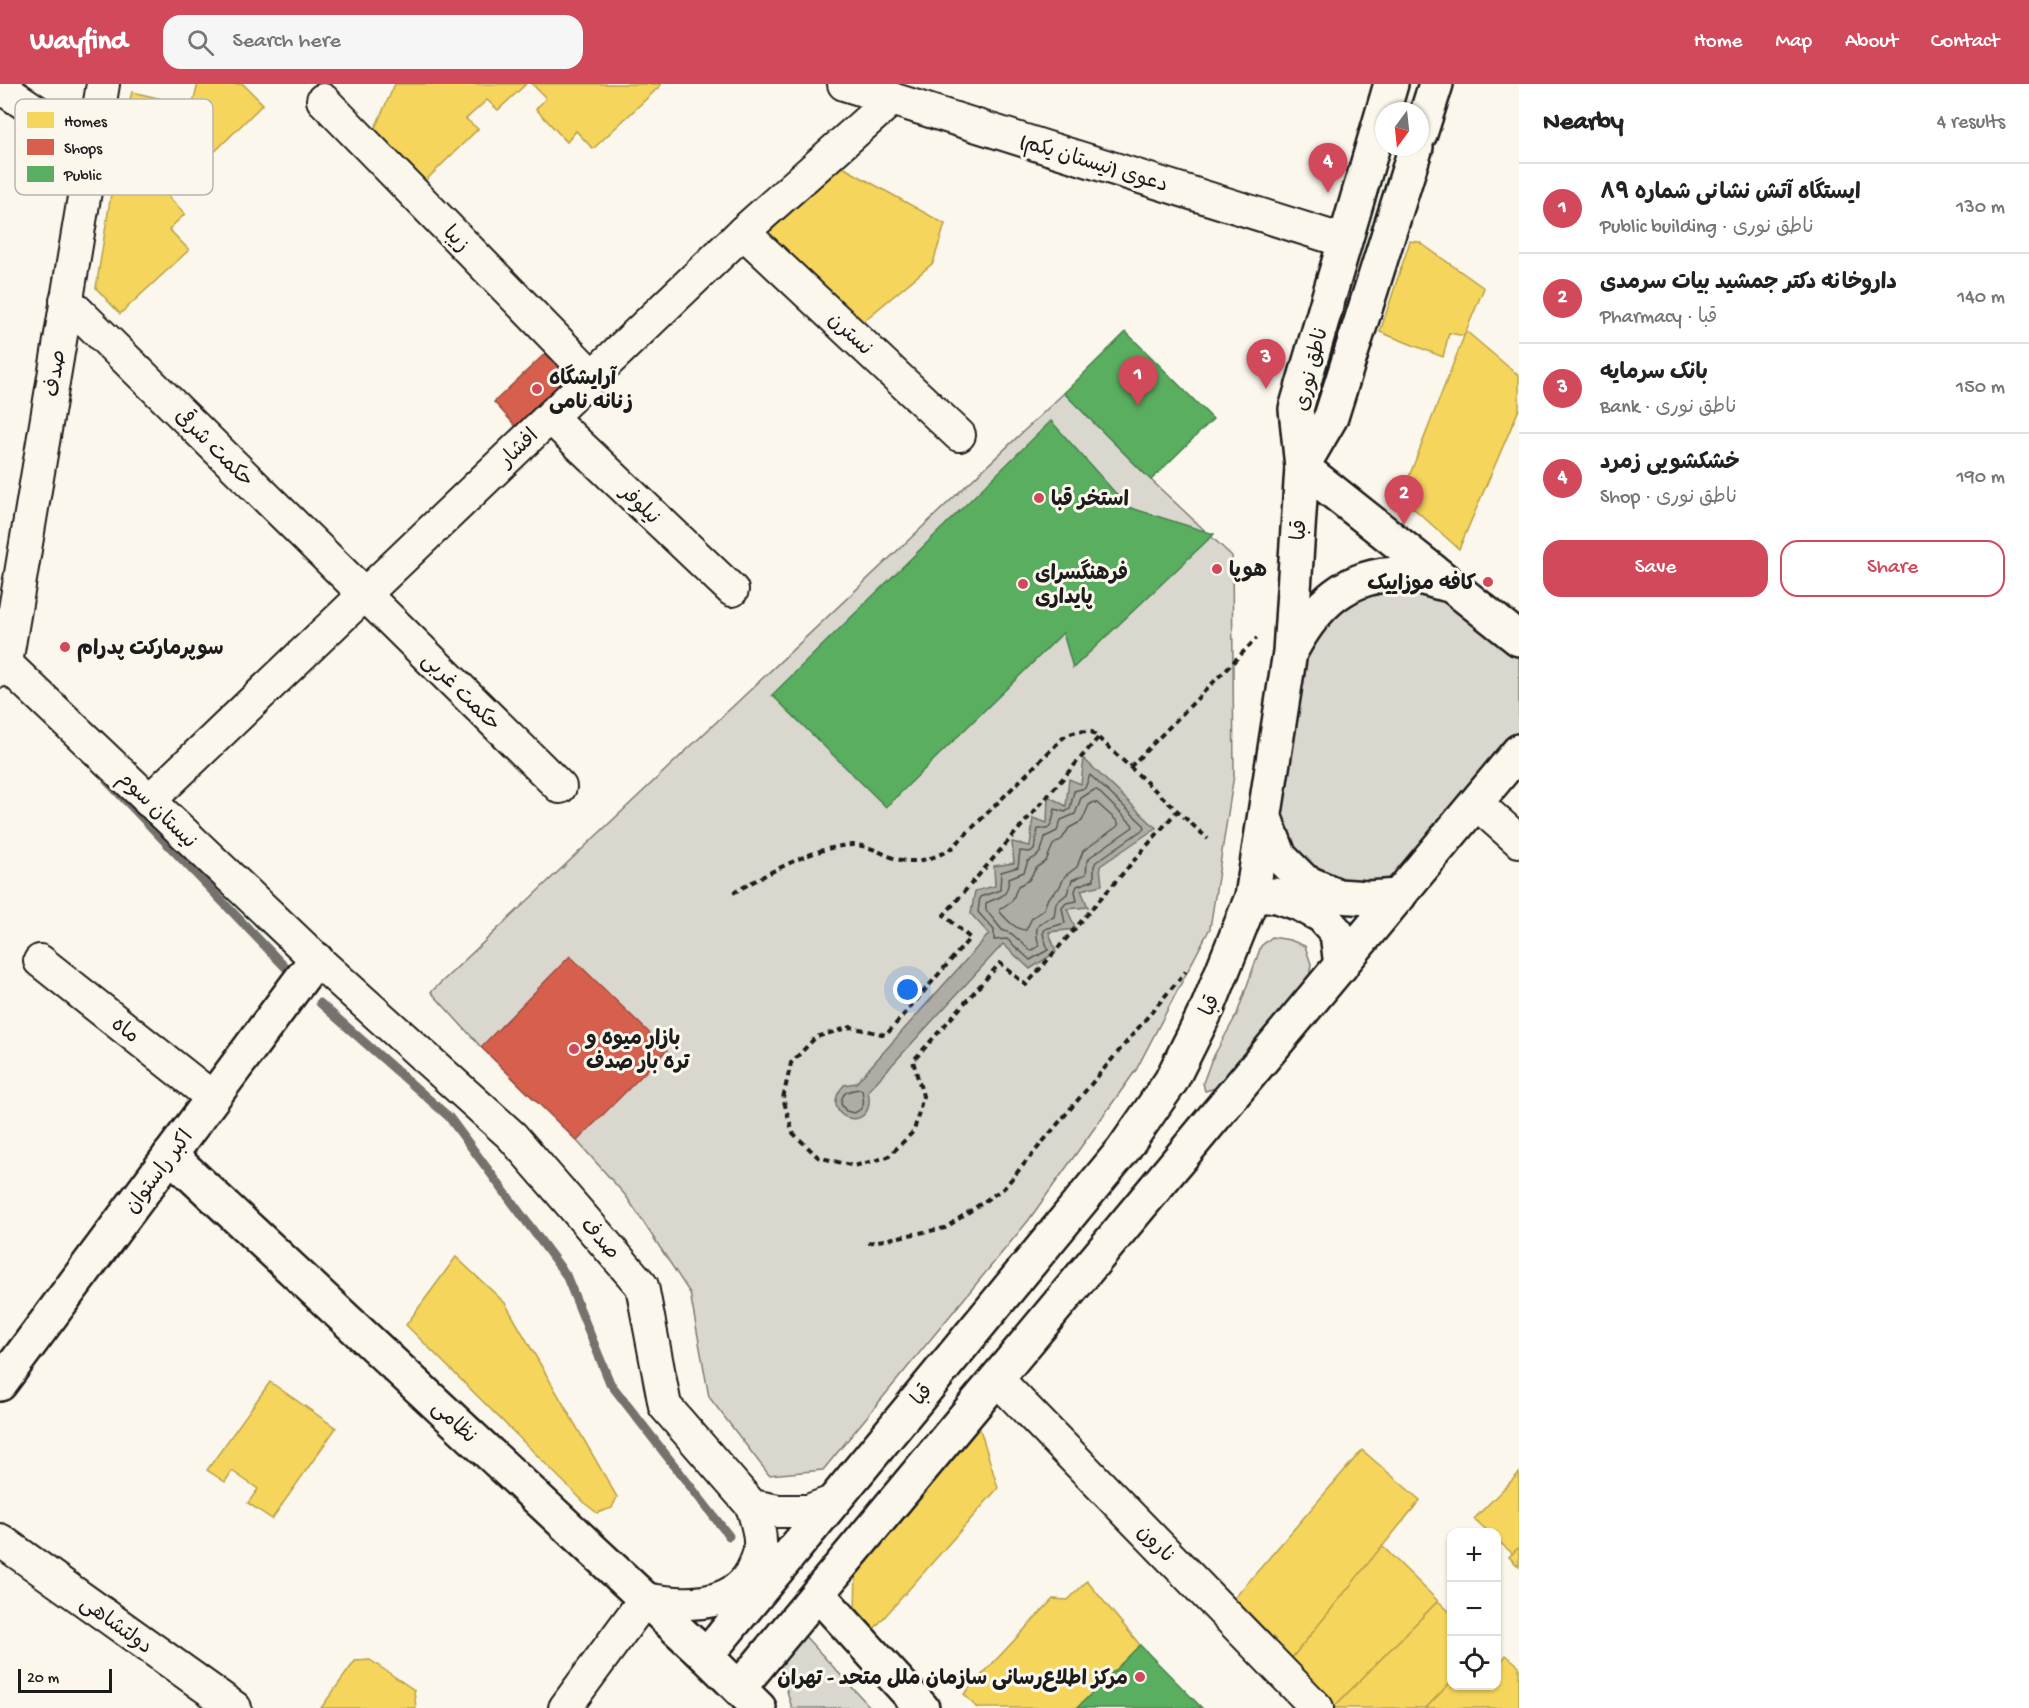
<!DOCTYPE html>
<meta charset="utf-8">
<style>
:root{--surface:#fff;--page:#f6f6f6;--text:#222;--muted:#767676;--line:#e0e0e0;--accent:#d1495b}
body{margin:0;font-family:"Gochi Hand","Playpen Sans Arabic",sans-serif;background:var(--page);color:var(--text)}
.controls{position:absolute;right:18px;bottom:18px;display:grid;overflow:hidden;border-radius:12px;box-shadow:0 2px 4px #0004}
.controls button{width:54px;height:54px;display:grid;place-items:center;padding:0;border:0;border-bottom:2px solid var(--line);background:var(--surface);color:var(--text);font:30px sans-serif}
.compass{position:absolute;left:1375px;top:18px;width:54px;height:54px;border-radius:50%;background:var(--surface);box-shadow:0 2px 4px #0004;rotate:195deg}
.scale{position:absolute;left:18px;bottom:15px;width:94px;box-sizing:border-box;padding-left:6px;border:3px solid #1c1c1c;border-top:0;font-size:16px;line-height:21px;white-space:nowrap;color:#1c1c1c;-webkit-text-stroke:4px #fbf7ec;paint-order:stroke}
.you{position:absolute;left:908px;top:906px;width:21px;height:21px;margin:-15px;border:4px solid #fff;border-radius:50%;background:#1a73e8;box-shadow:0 0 0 9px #1a73e833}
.badge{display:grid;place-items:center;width:39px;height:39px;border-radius:50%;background:var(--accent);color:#fff;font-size:20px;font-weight:700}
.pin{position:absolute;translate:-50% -50px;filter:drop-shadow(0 2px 3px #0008)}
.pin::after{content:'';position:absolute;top:32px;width:21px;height:18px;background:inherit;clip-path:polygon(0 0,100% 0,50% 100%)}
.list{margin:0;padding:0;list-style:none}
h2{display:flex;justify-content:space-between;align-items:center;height:78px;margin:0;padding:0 24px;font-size:26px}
h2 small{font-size:20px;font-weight:400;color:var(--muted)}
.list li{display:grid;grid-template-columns:39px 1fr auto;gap:18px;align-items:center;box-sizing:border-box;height:90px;padding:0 24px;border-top:2px solid var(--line)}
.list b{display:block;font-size:22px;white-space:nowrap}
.list p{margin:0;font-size:20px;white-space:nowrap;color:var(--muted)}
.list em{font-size:20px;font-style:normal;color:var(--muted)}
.actions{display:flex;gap:12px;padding:18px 24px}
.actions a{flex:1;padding:14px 0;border:2px solid var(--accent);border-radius:18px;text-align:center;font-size:21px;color:var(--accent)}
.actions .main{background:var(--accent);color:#fff}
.icon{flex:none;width:33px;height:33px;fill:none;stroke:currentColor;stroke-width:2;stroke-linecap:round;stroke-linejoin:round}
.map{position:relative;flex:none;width:1519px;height:1624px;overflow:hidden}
header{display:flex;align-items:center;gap:36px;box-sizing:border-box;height:84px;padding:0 30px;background:var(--accent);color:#fff}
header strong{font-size:28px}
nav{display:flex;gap:33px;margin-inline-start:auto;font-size:21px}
.search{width:420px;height:54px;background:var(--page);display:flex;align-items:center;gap:15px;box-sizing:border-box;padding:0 21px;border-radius:18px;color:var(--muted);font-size:22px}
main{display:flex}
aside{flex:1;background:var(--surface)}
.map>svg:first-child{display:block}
.green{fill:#dad7ce;stroke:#7b7a75;stroke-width:1.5}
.water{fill:#afaca5;stroke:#74726e;stroke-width:1.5}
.homes{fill:#f6d55c;stroke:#b59e49;stroke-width:1.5}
.shops{fill:#d6604d;stroke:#9e4c3e;stroke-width:1.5}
.public{fill:#5aae61;stroke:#47824c;stroke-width:1.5}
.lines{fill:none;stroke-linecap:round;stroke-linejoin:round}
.shore{stroke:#575653;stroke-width:1.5}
.stream{stroke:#74726e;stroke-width:9}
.minor-casing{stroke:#1c1c1c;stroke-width:36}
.tertiary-casing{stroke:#1c1c1c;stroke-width:38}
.path{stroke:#1c1c1c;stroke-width:4;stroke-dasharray:6 4.5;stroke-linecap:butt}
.minor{stroke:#fbf7ec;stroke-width:32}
.tertiary{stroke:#fbf7ec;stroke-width:33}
.poi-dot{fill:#d1495b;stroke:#fbf7ec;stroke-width:2}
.labels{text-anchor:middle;stroke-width:6;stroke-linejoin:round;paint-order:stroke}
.street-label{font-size:21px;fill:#1c1c1c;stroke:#fbf7ec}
.poi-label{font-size:21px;font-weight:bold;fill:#1c1c1c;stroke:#fbf7ec;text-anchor:start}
.key{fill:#fbf7ec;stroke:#b8b5ae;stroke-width:1.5}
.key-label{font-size:16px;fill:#1c1c1c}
</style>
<header>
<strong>Wayfind</strong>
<div class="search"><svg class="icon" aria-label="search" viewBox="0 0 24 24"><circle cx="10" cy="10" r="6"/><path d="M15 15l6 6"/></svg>Search here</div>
<nav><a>Home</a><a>Map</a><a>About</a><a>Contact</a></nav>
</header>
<main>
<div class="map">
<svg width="1519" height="1624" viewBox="0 0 1519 1624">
<rect width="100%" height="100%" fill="#fbf7ec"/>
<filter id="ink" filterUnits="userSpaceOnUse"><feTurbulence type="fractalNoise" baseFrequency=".0167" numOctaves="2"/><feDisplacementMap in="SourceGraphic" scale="12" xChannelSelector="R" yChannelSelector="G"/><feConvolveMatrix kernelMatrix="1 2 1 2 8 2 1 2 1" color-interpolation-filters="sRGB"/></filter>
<g filter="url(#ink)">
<!-- green -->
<g class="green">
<polygon points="1064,309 1151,396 1232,472 1234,691 1210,844 1136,986 1028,1137 823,1386 769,1391 709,1313 690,1209 626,1112 577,1057 481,963 431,908"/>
<polygon points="1390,505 1422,508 1453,517 1515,566 1519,572 1519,659 1395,806 1356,804 1303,782 1276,732 1298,577 1320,545 1360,509"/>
<polygon points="1272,853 1290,856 1305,862 1311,880 1309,895 1219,1003 1205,1007 1203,999 1211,977 1237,930 1261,862"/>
<polygon points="802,1549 871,1624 792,1624 779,1580"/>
</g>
<!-- water -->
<path class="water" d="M1084,675L1156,744L1100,782L1102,801L1081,806L1088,823L1067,825L1076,845L1049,848L1056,868L1030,885L1003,860L868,1007C878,1053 814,1035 844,1001L856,999L989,850L971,830L975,807L995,802L994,782L1014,779L1012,758L1030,762L1033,734L1047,739L1048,712L1066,722L1069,695L1081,700Z"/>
<!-- homes -->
<g class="homes">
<polygon points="198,0 243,0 263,20 184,98 124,38 132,8 192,22"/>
<polygon points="395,0 526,0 498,26 487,16 466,35 478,45 424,98 373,57 375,44"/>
<polygon points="532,0 658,0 661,1 593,65 576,47 567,58 536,25 546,14"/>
<polygon points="119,60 185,130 169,145 189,166 120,230 96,204"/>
<polygon points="839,81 945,140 933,179 853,246 759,156"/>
<polygon points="1410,157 1419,158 1484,204 1464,252 1449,249 1443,273 1380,248"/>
<polygon points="1466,247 1519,292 1519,325 1459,465 1401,413"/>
<polygon points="456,1173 505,1219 617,1413 612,1424 597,1429 587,1421 406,1241"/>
<polygon points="270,1298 336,1344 272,1435 248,1419 258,1405 232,1387 225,1398 207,1386"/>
<polygon points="976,1332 998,1404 866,1554 855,1533 856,1481"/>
<polygon points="1362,1366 1420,1416 1292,1574 1232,1517"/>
<polygon points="1519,1389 1519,1463 1513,1470 1496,1455 1496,1448 1489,1448 1474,1435"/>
<polygon points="1382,1462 1438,1517 1333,1624 1331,1624 1292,1574"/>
<polygon points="1519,1463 1519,1483 1509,1473"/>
<polygon points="1087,1497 1140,1561 1077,1624 977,1624 964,1610 1053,1515 1068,1516"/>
<polygon points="1438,1517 1452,1530 1452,1597 1426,1624 1333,1624"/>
<polygon points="1506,1571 1519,1582 1519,1624 1426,1624 1452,1597 1452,1602 1496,1602 1496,1572 1502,1577"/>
<polygon points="370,1576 414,1606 416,1624 321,1624 355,1577"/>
</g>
<!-- shops -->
<g class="shops">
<polygon points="552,263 580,292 521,348 494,318"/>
<polygon points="570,872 667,966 577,1057 481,963"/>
</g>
<!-- public -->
<g class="public">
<polygon points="1126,248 1213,335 1151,396 1064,309"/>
<polygon points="1051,337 1128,423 1214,450 1073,584 1063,549 886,723 772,611"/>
<polygon points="1140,1561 1202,1624 1077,1624"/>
</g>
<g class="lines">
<!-- shore -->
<g class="shore">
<polygon points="1090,691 1144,741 1145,744 1096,778 1094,782 1094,796 1077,802 1075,807 1077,817 1066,819 1062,824 1065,839 1045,845 1043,850 1048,866 1030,876 1007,855 994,856 994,846 978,828 980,813 1000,806 1001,788 1018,783 1020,767 1029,768 1034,766 1038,745 1047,745 1051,742 1055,725 1065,728 1070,725 1074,707 1085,704"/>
<path d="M1094,706H1097L1132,740L1133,743L1090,773L1087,779L1086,790L1072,796L1067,810L1056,819L1054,833C1035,839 1034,844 1039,862L1031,867L1012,850L1002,846L986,826V819C1002,811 1007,815 1009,794L1024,788L1028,777C1041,772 1042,766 1045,753L1057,747L1061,736L1075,730L1081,714Z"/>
<path d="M1094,718L1097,719L1118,738V742L1083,767L1077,783L1065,792L1059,804L1048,814L1044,825L1032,834L1026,846C1016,846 1007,836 1000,828V825L1012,817L1018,802L1029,796L1036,784L1046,777L1053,761L1062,755L1069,744L1082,737L1089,721Z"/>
<path d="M859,1005L862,1006C864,1018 866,1024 854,1029L846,1027L841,1020C842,1007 848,1007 859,1005Z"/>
</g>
<!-- stream -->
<g class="stream">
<polyline points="107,697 286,884"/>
<polyline points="320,919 449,1033 566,1191 610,1299 729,1452"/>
</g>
<!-- minor casing -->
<g class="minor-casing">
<g id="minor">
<polyline points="844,0 1344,157"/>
<polyline points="0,3 91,64"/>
<polyline points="323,16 592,292"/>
<polyline points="743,148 959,351"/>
<polyline points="66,216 560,703"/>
<polyline points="550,333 732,506"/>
<polyline points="0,574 316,875 512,1052 642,1202 665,1322 752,1422 778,1427 808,1427 832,1418"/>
<polyline points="0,587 6,579 103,0"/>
<polyline points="149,717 743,148 892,15"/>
<polyline points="1476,719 1519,757"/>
<polyline points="40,877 213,1014"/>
<polyline points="997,1295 1317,1624"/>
<polyline points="0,1456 235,1624"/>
<path d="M565,1624L645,1515C682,1522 734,1525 753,1485C756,1478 760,1471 760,1463C761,1449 756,1434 752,1422"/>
</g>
</g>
<!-- tertiary casing -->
<g class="tertiary-casing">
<g id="tertiary">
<polyline points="1420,50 1436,0"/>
<polyline points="1302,383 1331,333 1416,63"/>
<polyline points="1302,383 1519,555"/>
<path d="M1292,565C1316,521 1347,490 1400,490C1414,490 1431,497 1445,500"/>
<polyline points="1265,734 1280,773 1304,797 1338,812 1368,814 1399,812"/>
<polyline points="1252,813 1274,811 1300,820 1322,832 1337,849 1341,882"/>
<polyline points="170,1071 706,1572 759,1624"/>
<polyline points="0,1300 316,875"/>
<polyline points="818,1510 922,1624"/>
<polyline points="706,1572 1123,1066 1171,997 1208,923 1252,813 1290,568 1302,383 1296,325 1391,0"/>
<polyline points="739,1604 1519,667"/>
</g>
</g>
<!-- path -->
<g class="path">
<polyline points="1098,654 944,831 970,854 886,951 851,943 816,953 791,979 783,1014 793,1049 818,1073 854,1082 888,1073 914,1047 923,1012 913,977 1000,879 1026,901 1177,727"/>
<polyline points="1130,683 1257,554"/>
<path d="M733,809C765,791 815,762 852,761C867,761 877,767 891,773C912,782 934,775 952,764L1064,653C1074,648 1081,646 1092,648L1208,755"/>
<polyline points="868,1159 945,1144 1004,1104 1186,887"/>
</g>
<!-- minor -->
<use href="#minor" class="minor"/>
<!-- tertiary -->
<use href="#tertiary" class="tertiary"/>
</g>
</g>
<!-- markers -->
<g class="poi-dot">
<circle cx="537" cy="305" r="6"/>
<circle cx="1039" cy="414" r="6"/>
<circle cx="1217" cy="485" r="6"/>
<circle cx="1488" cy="498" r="6"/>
<circle cx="1023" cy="500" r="6"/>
<circle cx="65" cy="563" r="6"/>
<circle cx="574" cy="965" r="6"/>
<circle cx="1140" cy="1593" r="6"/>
</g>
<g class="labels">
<!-- street labels -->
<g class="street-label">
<text transform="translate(1094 78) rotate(17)" y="7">دعوی (نیستان یکم)</text>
<text transform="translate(457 154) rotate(46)" y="7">زیبا</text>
<text transform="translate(851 249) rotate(43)" y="7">نسترن</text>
<text transform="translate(1310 285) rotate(-76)" y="7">ناطق نوری</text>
<text transform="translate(54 289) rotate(-81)" y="7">صدف</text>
<text transform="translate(215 363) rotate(45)" y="7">حکمت شرقی</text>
<text transform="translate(518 363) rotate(-44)" y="7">افشار</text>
<text transform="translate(641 420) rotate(44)" y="7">نیلوفر</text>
<text transform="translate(1298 446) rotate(-86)" y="7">قبا</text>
<text transform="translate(462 607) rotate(45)" y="7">حکمت غربی</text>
<text transform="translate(158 725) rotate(44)" y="7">نیستان سوم</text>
<text transform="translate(1209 921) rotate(-65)" y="7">قبا</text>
<text transform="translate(126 945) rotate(38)" y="7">ماه</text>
<text transform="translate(158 1087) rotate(-53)" y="7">اکبر راستوان</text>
<text transform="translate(601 1154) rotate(49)" y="7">صدف</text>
<text transform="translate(921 1310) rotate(-50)" y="7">قبا</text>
<text transform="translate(455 1337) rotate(43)" y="7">نظامی</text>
<text transform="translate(1157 1459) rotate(46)" y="7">نارون</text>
<text transform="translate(117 1540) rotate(36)" y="7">دولتشاهی</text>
</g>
<!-- poi labels -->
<g class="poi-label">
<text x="549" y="300">آرایشگاه<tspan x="549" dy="24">زنانه نامی</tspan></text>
<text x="1051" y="421">استخر قبا</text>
<text x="1229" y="492">هوپا</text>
<text x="1035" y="495">فرهنگسرای<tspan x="1035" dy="24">پایداری</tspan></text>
<text x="1476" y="505" text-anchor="end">کافه موزاییک</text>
<text x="77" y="570">سوپرمارکت پدرام</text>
<text x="586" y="960">بازار میوه و<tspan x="586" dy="24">تره بار صدف</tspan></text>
<text x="1128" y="1600" text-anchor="end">مرکز اطلاع‌رسانی سازمان ملل متحد - تهران</text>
</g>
</g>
<!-- legend -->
<rect x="15" y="15" width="198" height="96" rx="9" class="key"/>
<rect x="27" y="28" width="27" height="16" fill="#f6d55c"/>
<rect x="27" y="55" width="27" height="16" fill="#d6604d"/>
<rect x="27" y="82" width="27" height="16" fill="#5aae61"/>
<g class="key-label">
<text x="64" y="42">Homes</text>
<text x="64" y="69">Shops</text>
<text x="64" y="96">Public</text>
</g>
</svg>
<div class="controls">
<button>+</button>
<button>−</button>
<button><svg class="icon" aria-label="locate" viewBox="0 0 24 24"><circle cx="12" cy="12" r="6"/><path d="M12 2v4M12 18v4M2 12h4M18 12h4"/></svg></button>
</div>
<svg class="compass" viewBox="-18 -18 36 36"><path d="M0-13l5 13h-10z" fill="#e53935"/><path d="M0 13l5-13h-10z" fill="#767676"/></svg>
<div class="scale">20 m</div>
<div class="you"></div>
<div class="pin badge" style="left:1138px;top:322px">1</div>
<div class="pin badge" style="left:1404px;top:441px">2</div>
<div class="pin badge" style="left:1266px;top:305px">3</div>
<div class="pin badge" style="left:1328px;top:109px">4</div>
</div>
<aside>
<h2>Nearby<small>4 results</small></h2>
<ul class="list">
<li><span class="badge">1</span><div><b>ایستگاه آتش نشانی شماره ۸۹</b><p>Public building · ناطق نوری</p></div><em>130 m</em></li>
<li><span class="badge">2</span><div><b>داروخانه دکتر جمشید بیات سرمدی</b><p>Pharmacy · قبا</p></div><em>140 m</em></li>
<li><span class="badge">3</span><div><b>بانک سرمایه</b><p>Bank · ناطق نوری</p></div><em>150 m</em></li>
<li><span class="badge">4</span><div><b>خشکشویی زمرد</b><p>Shop · ناطق نوری</p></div><em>190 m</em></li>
</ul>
<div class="actions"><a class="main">Save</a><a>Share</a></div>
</aside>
</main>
